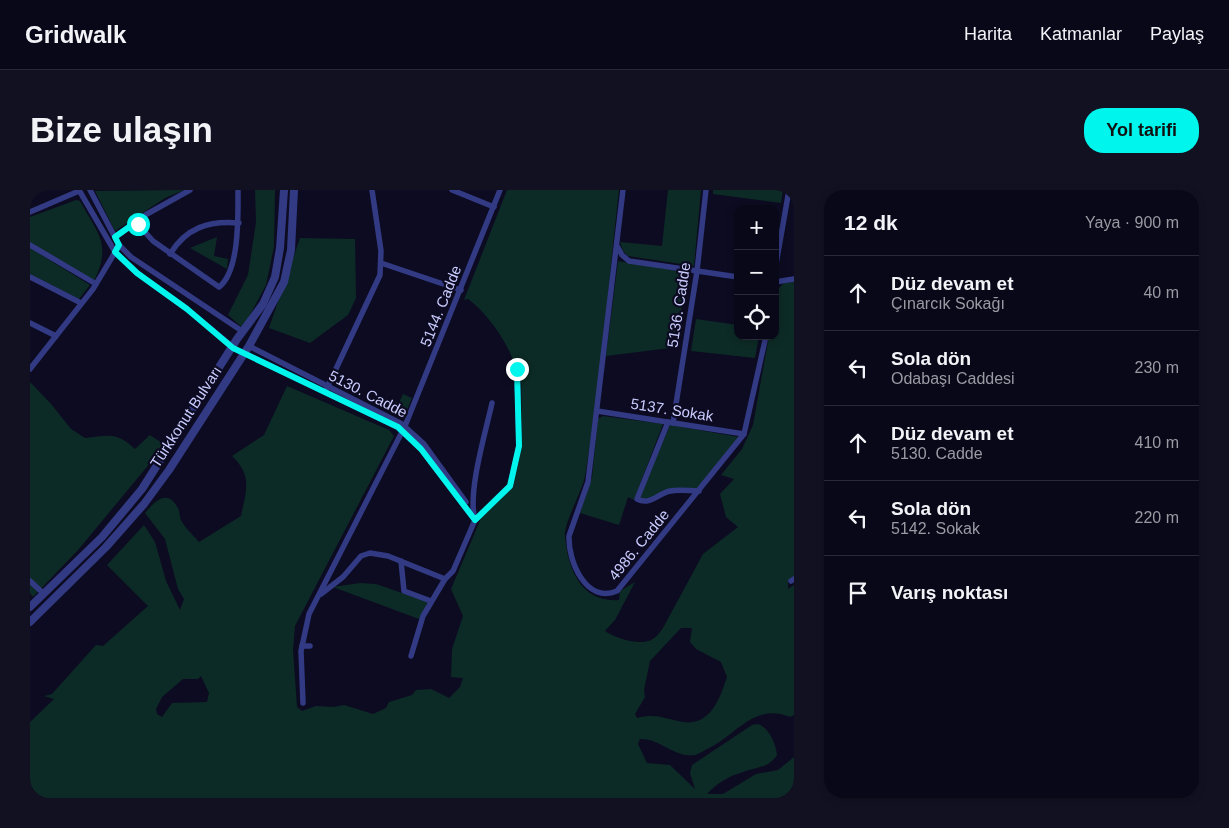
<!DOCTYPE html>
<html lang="tr">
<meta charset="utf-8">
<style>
:root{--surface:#090819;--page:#121122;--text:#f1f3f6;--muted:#999aa2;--line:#292938;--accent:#00f5ec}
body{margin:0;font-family:Helvetica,sans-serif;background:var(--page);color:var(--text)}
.controls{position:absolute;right:15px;top:15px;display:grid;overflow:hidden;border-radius:10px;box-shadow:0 2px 8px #0003}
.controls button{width:45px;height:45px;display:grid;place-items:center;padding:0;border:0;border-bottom:1px solid var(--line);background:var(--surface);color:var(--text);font:25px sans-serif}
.stop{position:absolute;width:15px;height:15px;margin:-11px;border:4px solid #00f5ec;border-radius:50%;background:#fff}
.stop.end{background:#00f5ec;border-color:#fff;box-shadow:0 1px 5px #0008}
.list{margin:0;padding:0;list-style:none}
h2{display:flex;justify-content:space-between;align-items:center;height:65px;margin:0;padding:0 20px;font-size:21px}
h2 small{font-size:16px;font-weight:400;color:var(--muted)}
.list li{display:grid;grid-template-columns:32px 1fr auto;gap:15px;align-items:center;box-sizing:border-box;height:75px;padding:0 20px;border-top:1px solid var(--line)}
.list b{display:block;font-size:19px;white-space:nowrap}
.list p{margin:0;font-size:16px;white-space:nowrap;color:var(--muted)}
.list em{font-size:16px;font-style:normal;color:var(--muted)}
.icon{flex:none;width:28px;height:28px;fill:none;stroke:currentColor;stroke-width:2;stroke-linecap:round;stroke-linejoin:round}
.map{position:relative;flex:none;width:764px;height:608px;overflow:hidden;border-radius:20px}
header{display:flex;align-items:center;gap:30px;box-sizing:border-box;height:70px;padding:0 25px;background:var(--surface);border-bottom:1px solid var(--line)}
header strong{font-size:24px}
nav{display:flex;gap:28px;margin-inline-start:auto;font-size:18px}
.intro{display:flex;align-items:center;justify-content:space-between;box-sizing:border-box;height:120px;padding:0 30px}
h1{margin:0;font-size:35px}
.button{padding:12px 22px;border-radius:20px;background:var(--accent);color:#111;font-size:18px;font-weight:700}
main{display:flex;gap:30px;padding:0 30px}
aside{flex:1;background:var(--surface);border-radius:20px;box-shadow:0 2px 8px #0003}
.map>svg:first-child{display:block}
.green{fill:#0d2b26;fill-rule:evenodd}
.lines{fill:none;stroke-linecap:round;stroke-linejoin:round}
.minor{stroke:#323a84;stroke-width:5.5}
.tertiary{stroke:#323a84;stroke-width:8}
.route{stroke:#00f5ec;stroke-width:6}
.labels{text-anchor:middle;stroke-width:4.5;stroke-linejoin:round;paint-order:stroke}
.street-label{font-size:15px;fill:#caccff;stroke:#0c0b21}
</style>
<header>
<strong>Gridwalk</strong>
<nav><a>Harita</a><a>Katmanlar</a><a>Paylaş</a></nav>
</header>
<div class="intro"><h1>Bize ulaşın</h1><a class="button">Yol tarifi</a></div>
<main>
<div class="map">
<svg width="764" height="608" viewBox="0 0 764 608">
<rect width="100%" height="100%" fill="#0c0b21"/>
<!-- green -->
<g class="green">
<polygon points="154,0 135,8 85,41 65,1"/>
<polygon points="225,0 245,0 244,57 236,95 213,138 198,125 218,85 226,32"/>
<path d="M477,0H589C578,95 571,192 555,286C552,302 533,334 535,347C538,379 551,413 589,410L590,401L605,392L585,430L575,441C585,448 609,456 621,450C626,448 630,442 633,438L673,364L708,337L696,327L690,304L704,289L691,285L712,259L723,235L739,146H745L747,100L754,93L764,92V387L758,391V399L764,395V525L760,527C723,513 709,543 679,558C675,560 669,564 665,565C644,568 630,548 610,549L608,554L617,573L640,575L665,599L660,583L662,575L722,535L728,534C739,538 746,554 747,565C739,578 727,577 713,582C699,586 687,593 677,604H693L726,584L748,580L764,567V608H0V532L24,509L14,506L22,504L66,455L73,456L118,416L77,375L114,335L125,352L136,391L150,420L154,409L148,399L135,349L115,323C125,311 137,298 148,318C150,322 149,326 151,330C155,338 163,345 169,352L211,326C216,301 223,286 202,266L234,245L257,196L359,240L364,246L265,436L263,460L267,517L272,521L286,516L304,517L314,515L343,524L356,518L359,512L382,505L386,500L401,499L419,508L430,497L433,488L421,487L422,459L433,426L421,399L452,326L483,296L492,256L491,174L484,173C477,151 457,123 438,109L434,110ZM651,438H662L660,452L666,459L691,472L697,487C690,508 681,536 653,532C634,529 627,523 607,528L605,524L615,507L614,500L620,471ZM171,486L179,503L177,512L142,513L132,527L127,524L126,519L132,507L153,489H168Z"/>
<polygon points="638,0 671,0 664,76 598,66 593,61 590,52 632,56"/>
<polygon points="683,0 753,0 751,13 683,4"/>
<path d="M46,10L50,11C68,44 82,54 64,91L0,53V27Z"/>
<polygon points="187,47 184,66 198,69 197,79 160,58"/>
<polygon points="270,48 325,49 326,108 318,125 280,153 239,138"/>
<polygon points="0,58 60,95 49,109 0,84"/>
<polygon points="588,71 655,82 648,157 576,166"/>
<polygon points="666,129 708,135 708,146 729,146 725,168 661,161"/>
<path d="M0,192L22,215L41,239L55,248C79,245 87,242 105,259L120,245L135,255L48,360L3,407L0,403Z"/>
<polygon points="373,204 382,208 375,225 352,216 355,208 369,213"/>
<polygon points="573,226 633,234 604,310 598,307 589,335 550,323 562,287 568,229"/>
<polygon points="640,235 709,247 668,299 612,309 610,305"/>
<polygon points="330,393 346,394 398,412 389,429 303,397"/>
</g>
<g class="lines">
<!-- minor -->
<g class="minor">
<polyline points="49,0 85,62 107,83 157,119 203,157"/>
<polyline points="60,0 89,55 101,67 212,141"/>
<polyline points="422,0 464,17"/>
<path d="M593,0L558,292L539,346C538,371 556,414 587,401L714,244L736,146"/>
<polyline points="0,22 49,1"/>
<path d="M106,32L123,51L189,97C210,81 208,24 208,0"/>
<polyline points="85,47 117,24 160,0"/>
<polyline points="0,55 66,94"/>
<polyline points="587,56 592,65 599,71 708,87"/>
<path d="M140,64C156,38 179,30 209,33"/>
<polyline points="351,73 431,100"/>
<polyline points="745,80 759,0"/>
<polyline points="0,87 51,113"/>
<polyline points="745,92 764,89"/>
<polyline points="0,133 26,146"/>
<polyline points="219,156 372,234 394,254 436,312"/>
<polyline points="214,163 367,237 391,259 445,330 480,296 489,256 487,179"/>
<polyline points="0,179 63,99 87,59"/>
<polyline points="297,198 350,85 351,61 342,0"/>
<polyline points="567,221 714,244"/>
<path d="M638,232L607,309C620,316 629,303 640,301C649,299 660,301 669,301"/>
<polyline points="643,233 667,81 676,0"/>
<polyline points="371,371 374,401 401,411"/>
<polyline points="0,391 14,404"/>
<polyline points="761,391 764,389"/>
<polyline points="291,404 313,387 331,366 340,363 358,366 415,389"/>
<polyline points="272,456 280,456"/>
<path d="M381,466L393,426L415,389L423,381L445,330C437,303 456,241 462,213"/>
<polyline points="273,513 271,461 279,424 375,236 470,0"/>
</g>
<!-- tertiary -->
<g class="tertiary">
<polyline points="0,417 72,347 112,299 207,149 233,114 245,87 250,58 254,0"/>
<polyline points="0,432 76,357 114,314 139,280 219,156 254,92 261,60 264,0"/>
</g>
</g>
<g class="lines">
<!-- route -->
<polyline class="route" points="108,34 106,32 85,47 89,55 85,62 107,83 157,119 203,158 368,237 391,259 445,330 480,296 489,256 487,179"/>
</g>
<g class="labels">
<!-- street labels -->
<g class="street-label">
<text transform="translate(649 115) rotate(-81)" y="5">5136. Cadde</text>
<text transform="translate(411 116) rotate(-68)" y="5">5144. Cadde</text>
<text transform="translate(338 204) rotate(27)" y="5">5130. Cadde</text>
<text transform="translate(642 220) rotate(9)" y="5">5137. Sokak</text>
<text transform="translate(156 227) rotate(-57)" y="5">Türkkonut Bulvarı</text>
<text transform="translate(609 355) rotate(-51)" y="5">4986. Cadde</text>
</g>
</g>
</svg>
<div class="controls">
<button>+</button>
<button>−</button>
<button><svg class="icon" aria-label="locate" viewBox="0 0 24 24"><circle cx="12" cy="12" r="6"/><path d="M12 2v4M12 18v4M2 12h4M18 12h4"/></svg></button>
</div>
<div class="stop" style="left:108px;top:34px"></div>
<div class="stop end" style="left:487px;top:179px"></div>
</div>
<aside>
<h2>12 dk<small>Yaya · 900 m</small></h2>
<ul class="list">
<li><svg class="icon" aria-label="ahead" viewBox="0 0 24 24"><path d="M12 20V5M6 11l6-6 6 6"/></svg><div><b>Düz devam et</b><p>Çınarcık Sokağı</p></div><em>40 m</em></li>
<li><svg class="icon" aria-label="left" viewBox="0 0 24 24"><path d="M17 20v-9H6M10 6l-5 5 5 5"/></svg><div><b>Sola dön</b><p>Odabaşı Caddesi</p></div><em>230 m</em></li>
<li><svg class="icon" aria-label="ahead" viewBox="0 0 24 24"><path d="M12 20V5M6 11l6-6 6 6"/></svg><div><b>Düz devam et</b><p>5130. Cadde</p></div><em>410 m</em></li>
<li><svg class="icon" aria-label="left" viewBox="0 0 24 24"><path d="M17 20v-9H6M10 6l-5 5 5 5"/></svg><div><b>Sola dön</b><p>5142. Sokak</p></div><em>220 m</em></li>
<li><svg class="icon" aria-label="arrive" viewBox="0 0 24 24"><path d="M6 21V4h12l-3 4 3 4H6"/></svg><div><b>Varış noktası</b></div></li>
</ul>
</aside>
</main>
